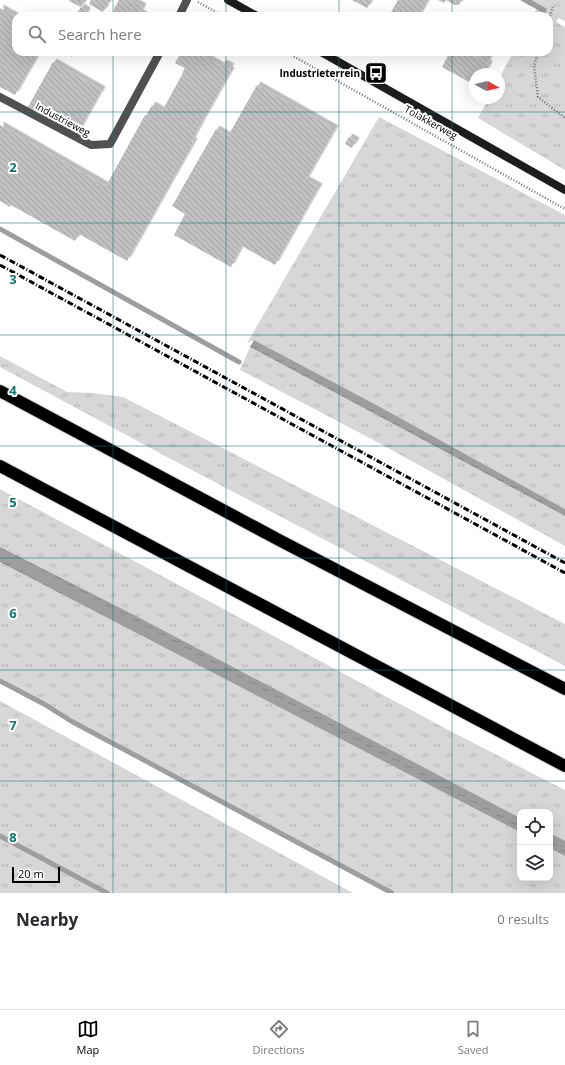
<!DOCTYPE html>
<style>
:root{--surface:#fff;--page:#f7f7f7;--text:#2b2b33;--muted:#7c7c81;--line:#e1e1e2;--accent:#000}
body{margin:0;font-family:"Open Sans",sans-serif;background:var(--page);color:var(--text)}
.controls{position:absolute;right:12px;bottom:12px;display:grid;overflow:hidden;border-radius:8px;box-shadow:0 4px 16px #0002}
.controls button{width:36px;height:36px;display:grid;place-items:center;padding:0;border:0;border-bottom:1px solid var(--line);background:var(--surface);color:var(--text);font:20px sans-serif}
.compass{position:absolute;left:469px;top:68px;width:36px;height:36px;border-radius:50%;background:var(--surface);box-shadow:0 4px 16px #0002;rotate:98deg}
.scale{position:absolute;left:12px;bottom:10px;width:48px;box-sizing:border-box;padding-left:4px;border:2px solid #000;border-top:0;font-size:11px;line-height:14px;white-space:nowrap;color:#000;-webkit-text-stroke:3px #fff;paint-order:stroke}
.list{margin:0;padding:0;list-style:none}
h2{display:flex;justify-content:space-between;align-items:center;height:52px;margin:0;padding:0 16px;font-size:17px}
h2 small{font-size:13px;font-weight:400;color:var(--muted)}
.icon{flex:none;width:22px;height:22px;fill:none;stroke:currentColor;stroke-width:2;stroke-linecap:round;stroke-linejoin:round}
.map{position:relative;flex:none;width:565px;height:893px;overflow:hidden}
.search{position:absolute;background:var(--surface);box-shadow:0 4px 16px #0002;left:12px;right:12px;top:12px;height:44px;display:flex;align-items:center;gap:10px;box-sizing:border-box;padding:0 14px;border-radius:12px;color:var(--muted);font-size:15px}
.sheet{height:116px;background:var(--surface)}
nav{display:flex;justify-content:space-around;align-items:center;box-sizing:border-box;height:56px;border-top:1px solid var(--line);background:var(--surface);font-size:11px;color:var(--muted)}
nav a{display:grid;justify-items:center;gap:2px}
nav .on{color:var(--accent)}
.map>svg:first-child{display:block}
.grass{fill:url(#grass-tufts);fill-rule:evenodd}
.water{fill:url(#water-ripples)}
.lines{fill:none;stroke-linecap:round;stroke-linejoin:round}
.stream{stroke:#9e9e9e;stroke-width:5}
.building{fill:url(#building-back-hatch);filter:url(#shadow)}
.motorway-casing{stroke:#dbdbdb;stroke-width:14}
.path{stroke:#727272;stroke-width:2.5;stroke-dasharray:1 2;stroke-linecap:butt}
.minor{stroke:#505050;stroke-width:8}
.secondary{stroke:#1d1d1d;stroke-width:8}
.motorway{stroke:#000;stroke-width:12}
.rail{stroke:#000;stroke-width:3;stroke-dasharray:6 2 1 2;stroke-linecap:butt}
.grid{fill:none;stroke:#0f766e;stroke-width:1;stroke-opacity:0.55}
.labels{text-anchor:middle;stroke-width:4;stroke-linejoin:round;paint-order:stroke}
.poi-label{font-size:10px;font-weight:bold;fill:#000;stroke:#fff;text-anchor:end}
.street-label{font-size:10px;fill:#000;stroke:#fff}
.grid-label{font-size:13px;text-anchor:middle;font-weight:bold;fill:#0f766e;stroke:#fff;stroke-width:4;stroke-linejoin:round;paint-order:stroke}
</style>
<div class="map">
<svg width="565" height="893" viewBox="0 0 565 893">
<defs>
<pattern id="grass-tufts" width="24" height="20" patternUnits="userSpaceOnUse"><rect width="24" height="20" fill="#d7d7d7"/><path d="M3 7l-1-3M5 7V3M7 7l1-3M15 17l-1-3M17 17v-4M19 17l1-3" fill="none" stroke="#b7b7b7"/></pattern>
<pattern id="water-ripples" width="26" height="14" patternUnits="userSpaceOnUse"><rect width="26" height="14" fill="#9e9e9e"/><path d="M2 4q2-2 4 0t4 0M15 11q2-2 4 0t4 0" fill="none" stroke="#868686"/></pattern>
<pattern id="building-back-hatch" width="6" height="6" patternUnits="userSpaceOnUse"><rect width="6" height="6" fill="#c0c0c0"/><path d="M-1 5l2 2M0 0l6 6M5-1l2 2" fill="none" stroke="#a3a3a3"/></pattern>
<filter id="shadow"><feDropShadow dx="3.5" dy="-3.5" stdDeviation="0" flood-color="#0004"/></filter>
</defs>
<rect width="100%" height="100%" fill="#fff"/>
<!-- grass -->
<g class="grass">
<polygon points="532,0 565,0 565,21 558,18 556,22 565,27 565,170 478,118 489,98 499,98 499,79 513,52 549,52 549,16 533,16 539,4"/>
<polygon points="379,117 565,215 565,509 382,408 254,340 247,343"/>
<polygon points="250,347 565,516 565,546 379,443 240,370"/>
<polygon points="0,356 67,392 93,393 123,397 565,624 565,666 167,457 0,367"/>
<path d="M0,489L454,733L565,790V893H396L0,681ZM520,812H550V878H520Z"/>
<polygon points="0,701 353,893 0,893"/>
</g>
<!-- water -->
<g class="water">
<polygon points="520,0 532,0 547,9 545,14"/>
<polygon points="254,340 382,408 565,509 565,516 250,347"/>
<polygon points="0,547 134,615 520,818 520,832 0,562"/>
<polygon points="550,833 565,841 565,856 550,848"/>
</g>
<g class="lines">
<!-- stream -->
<g class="stream">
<polyline points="0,229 239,362"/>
<polyline points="0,681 44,704 71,721 392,893"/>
<polyline points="0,836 107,893"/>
</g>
</g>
<!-- building -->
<g class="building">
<polygon points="70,0 85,0 81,7 69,1"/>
<polygon points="91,0 110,0 103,12 89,4"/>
<polygon points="119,0 131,0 143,7 140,13 145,16 121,16 113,11"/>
<polygon points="352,0 372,0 367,8"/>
<polygon points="398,0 428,0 419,16 412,16 407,13 406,16 395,16 390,14"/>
<polygon points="438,0 461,0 461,1 459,5 455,5 446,0 444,3"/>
<polygon points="81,7 87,11 85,16 75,16"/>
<polygon points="0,8 16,17 16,52 37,52 39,53 15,95 0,87"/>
<polygon points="64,52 75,52 72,57"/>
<polygon points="178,52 196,52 221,66 223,63 231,67 229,70 231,71 202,122 192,141 194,142 127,261 79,234 75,241 11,205 10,207 0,201 0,125 106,186 145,115 146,116 152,105 162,111 183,73 182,73 185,68 175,63 180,54"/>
<polygon points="450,52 466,52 479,59 483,52 487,52 492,55 487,63 489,65 484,74 480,74 475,71 469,82 442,67"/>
<polygon points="53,62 102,90 77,134 28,107"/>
<polygon points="257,85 335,129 306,180 319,187 275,265 242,246 231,267 174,235 185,214 172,206 216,129 228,136"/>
<polygon points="349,137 356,141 352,148 345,144"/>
</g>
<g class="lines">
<!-- motorway casing -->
<g class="motorway-casing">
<g id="motorway">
<polyline points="0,391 279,540 565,689"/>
<polyline points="0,466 565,766"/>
</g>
</g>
<!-- path -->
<g class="path">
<polyline points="198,2 223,16"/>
<polyline points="549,19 553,7"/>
<polyline points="286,52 565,209"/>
<polyline points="538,52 534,66 538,97 565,118"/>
</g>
<!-- minor -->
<g class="minor">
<polyline points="179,16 187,0"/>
<polyline points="0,97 91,145 110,144 160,52"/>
</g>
<!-- secondary -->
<g class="secondary">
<polyline points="228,0 257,16"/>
<polyline points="321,52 565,190"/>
</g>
<!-- motorway -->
<use href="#motorway" class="motorway"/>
<!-- rail -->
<g class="rail">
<polyline points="0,255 565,563"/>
<polyline points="0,265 565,573"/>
</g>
</g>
<!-- grid -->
<path class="grid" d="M113,0V16M226,0V16M339,0V16M452,0V16M113,52V893M226,52V893M339,52V893M452,52V893M0,112H565M0,223H565M0,335H565M0,446H565M0,558H565M0,670H565M0,781H565"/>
<!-- icons -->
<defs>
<g id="bus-square" transform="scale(1.15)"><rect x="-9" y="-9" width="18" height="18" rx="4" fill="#000" stroke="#fff"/><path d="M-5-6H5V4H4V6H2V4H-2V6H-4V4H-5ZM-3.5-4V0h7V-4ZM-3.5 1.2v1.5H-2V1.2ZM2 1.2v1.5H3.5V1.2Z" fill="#fff"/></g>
</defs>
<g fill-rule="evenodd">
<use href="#bus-square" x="376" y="73"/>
</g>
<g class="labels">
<!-- poi labels -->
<g class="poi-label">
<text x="360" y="77">Industrieterrein</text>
</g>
<!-- street labels -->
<g class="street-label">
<text transform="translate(63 119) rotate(28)" y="4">Industrieweg</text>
<text transform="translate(431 122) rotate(29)" y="4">Tolakkerweg</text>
</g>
</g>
<g class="grid-label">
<text x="13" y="172">2</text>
<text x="13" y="284">3</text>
<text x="13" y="395">4</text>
<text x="13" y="507">5</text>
<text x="13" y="618">6</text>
<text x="13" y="730">7</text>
<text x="13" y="842">8</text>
</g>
</svg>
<div class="controls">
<button><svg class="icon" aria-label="locate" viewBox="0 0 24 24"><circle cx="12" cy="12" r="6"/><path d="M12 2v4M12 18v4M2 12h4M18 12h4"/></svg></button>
<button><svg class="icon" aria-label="layers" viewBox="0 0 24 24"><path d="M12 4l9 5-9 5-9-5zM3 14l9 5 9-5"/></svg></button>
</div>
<svg class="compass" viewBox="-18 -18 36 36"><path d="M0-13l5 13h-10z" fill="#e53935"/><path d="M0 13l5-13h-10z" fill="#7c7c81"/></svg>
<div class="scale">20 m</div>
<div class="search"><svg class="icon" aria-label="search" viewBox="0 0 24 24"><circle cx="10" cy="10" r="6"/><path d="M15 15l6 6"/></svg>Search here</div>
</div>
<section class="sheet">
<h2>Nearby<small>0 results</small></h2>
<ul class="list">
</ul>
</section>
<nav>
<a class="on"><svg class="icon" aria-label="map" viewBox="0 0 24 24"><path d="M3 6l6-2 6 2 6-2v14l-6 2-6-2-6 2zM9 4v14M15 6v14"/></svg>Map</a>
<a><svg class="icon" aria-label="directions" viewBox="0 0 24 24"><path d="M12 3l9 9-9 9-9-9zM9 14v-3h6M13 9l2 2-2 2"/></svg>Directions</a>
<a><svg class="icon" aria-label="saved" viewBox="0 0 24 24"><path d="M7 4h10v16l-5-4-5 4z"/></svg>Saved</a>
</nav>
